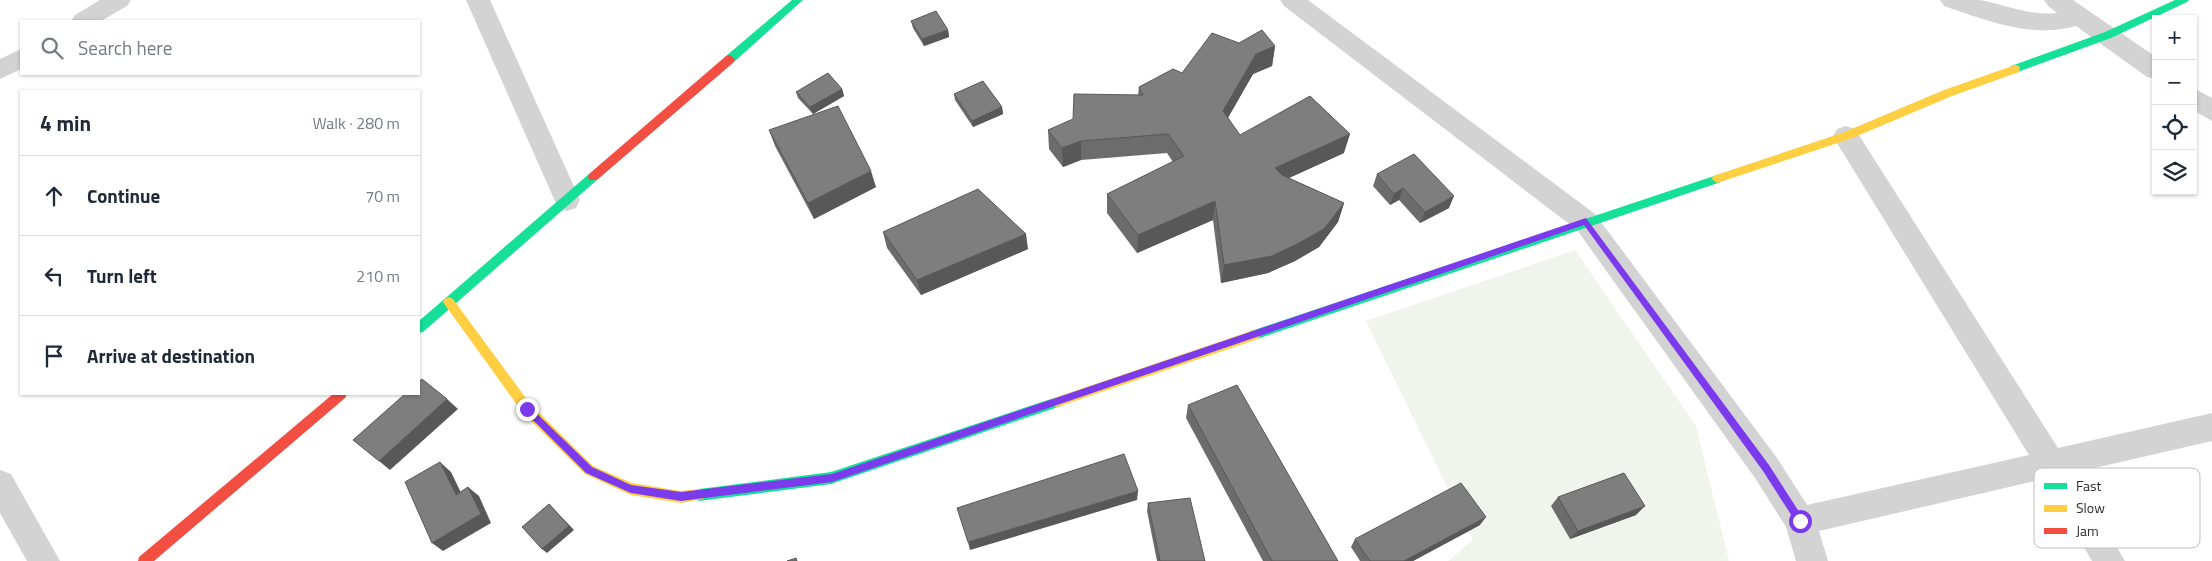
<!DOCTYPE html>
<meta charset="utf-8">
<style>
:root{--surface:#fff;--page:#f6f6f7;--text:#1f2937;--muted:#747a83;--line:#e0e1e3}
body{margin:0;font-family:"Titillium Web",sans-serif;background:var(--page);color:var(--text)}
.controls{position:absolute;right:15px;top:15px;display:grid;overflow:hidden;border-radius:0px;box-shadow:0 1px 4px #0004}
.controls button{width:45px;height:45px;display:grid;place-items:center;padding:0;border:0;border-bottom:1px solid var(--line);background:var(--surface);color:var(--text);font:25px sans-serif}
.stop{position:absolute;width:15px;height:15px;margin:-11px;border:4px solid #7c3aed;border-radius:50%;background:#fff}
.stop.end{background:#7c3aed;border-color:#fff;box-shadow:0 1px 5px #0008}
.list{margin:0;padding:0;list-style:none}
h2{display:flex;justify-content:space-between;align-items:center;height:65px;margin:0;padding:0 20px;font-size:21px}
h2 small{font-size:16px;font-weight:400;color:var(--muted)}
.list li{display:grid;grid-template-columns:32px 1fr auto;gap:15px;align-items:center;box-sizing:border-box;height:80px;padding:0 20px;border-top:1px solid var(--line)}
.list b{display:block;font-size:19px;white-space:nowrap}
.list em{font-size:16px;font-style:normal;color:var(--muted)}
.icon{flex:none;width:28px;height:28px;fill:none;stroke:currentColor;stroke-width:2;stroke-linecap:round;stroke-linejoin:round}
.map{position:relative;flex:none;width:2212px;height:561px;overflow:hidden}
.search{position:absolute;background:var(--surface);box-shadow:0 1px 4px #0004;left:20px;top:20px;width:400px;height:55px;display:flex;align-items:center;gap:12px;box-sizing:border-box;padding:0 18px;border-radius:0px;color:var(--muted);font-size:19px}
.panel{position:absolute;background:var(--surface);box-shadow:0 1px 4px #0004;left:20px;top:90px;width:400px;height:305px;border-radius:0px}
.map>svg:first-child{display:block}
.green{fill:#f1f3ed}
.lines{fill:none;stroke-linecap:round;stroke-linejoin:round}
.street{fill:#d3d3d3;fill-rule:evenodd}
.fast{fill:#16e098;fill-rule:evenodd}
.slow{fill:#ffcf43;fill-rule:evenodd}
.jam{fill:#f24e42;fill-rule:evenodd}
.wall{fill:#6c6c6c}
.shaded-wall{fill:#585858}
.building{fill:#7e7e7e;stroke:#585858}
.route{fill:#7c3aed}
.key{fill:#fff;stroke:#c0c0c0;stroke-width:1}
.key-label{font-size:14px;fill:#2e2e2e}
</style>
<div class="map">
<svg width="2212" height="561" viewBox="0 0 2212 561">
<rect width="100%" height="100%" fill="#fff"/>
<!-- green -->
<polygon class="green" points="1575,250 1696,426 1729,561 1448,561 1473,540 1366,321"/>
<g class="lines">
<!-- street -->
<g class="street">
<polygon points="100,0 131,0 127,6 101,21 71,21 75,15"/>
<polygon points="466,0 490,0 580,200 576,208 567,211 558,208"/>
<polygon points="1280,0 1308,0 1595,214 1777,458 1807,505 2029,455 1837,143 1833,136 1837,129 1846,126 1855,129 2058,448 2212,413 2212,441 2073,473 2125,561 2092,561 2044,479 1819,531 1828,561 1796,561 1786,527 1755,478 1577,230 1284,6"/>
<path d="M1940,0C1953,0 1967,0 1980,0C2007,5 2029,16 2057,13L2048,6L2044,0H2073L2156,57V79L2147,77L2076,26C2031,39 1986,20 1944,6Z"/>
<polygon points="21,49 21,69 0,79 0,59"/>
<polygon points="2193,88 2212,98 2212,121 2193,110"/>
<polygon points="0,470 11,474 60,561 27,561 0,513"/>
</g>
<!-- fast -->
<g class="fast">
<polygon points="792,0 803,0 734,62 726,62 725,59 726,56"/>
<polygon points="2175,0 2189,0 2187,2 2111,38 2015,73 2010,69 2011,66 2105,32"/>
<polygon points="593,173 598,177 597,180 423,332 419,333 419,321 589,174"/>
<polygon points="1717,175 1722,179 1721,182 1254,340 1250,339 1248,335 1250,331 1254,330"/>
<polygon points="1057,397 1061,398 1063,402 1061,406 831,484 699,501 695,499 693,495 695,491 699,489 831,472"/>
</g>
<!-- slow -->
<g class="slow">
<polygon points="2015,65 2019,66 2020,69 2019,72 1952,96 1850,139 1717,183 1712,179 1713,176 1842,133 1944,90"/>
<polygon points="449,297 453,299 531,405 593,466 632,483 681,491 699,489 703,491 705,495 703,499 681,503 631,495 585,474 523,413 445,305 443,302 445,299"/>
<polygon points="1254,330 1258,331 1260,335 1258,339 1057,407 1053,406 1051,402 1053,398 1057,397"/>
</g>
<!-- jam -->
<g class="jam">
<polygon points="730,55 735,59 734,62 597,180 589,180 588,177 589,174 726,56"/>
<polygon points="333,394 347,394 345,398 154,561 138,561 139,557"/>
</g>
</g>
<!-- wall -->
<g class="wall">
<polygon points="911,21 948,30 949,37 924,46 913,28"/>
<polygon points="1239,43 1275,46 1272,66 1253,74 1228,118 1240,135 1344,153 1289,178 1344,203 1338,222 1319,247 1295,261 1268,273 1221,283 1213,220 1137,253 1107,213 1107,194 1173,162 1167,153 1081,160 1063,167 1049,149 1048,130 1138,95 1139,87 1182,73"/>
<polygon points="842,89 844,96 813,114 798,98 796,92"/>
<polygon points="954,94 1002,107 1003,114 973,127 955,100"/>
<polygon points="769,130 876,187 814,219 775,146"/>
<polygon points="1377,174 1449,208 1420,223 1399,200 1390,205 1373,186"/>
<polygon points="883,232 1028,249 921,295 887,248"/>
<polygon points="1188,405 1338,561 1263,561 1186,418"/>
<polygon points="1558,497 1636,515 1570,539 1551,506"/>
<polygon points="1148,503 1205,561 1157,561 1147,511"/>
<polygon points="1480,525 1413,561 1360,561 1351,547 1355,539"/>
</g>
<!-- shaded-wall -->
<g class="shaded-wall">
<polygon points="948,30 949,37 924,46 922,39"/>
<polygon points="1275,46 1272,66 1253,74 1220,131 1223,111 1256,54"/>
<polygon points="842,89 844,96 813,114 810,107"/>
<polygon points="1002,107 1003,114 973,127 972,121"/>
<polygon points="1350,134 1344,153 1271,186 1275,168"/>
<polygon points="1081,141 1081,160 1063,167 1062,148"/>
<polygon points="871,171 876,187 814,219 808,203"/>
<polygon points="1403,188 1399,200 1390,205 1394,194"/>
<polygon points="1454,196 1449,208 1420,223 1425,212"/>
<polygon points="1215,201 1213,220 1137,253 1138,235"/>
<polygon points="1344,203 1338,222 1319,247 1295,261 1268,273 1221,283 1224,265"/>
<polygon points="1026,234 1028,249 921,295 917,280"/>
<polygon points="447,399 458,409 390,470 379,461"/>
<polygon points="440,462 451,472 466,503 456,495"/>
<polygon points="468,487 479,496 491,523 443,551 432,543"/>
<polygon points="1138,491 1137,500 970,550 968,542"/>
<polygon points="549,504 574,530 547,553 542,549"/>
<polygon points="1645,506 1636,515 1570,539 1578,531"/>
<polygon points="1486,517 1480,525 1413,561 1404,561"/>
</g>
<!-- building -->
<g class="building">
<polygon points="936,11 948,30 922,39 911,21"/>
<polygon points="1262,30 1275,46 1256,54 1223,111 1240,135 1310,96 1350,134 1275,168 1282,175 1344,203 1324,229 1299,243 1272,256 1224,265 1215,201 1138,235 1107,194 1184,156 1168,134 1081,141 1062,148 1048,130 1073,119 1074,94 1143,95 1139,87 1173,69 1182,73 1212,33 1239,43"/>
<polygon points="828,73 842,89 810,107 796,92"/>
<polygon points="983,81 1002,107 972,121 954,94"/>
<polygon points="838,106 871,171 808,203 769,130"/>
<polygon points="1414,154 1454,196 1425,212 1403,188 1394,194 1377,174"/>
<polygon points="978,189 1026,234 917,280 883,232"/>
<polygon points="422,379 447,399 379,461 353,440 405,394 419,394 419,382"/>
<polygon points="1237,385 1338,561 1272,561 1188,405"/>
<polygon points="1124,454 1138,491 968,542 957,508"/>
<polygon points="440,462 456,495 468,487 481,514 432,543 405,482"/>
<polygon points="1624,473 1645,506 1578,531 1558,497"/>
<polygon points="1461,483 1486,517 1404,561 1370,561 1355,539"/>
<polygon points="1190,498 1205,561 1160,561 1148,503"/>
<polygon points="549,504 569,526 542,549 522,527"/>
<polygon points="796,558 797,561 787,561"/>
</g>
<!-- route -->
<polygon class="route" points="1586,218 1769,465 1803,518 1803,524 1797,524 1763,471 1584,225 832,482 681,501 631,493 586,473 522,409 524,407 530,407 592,467 631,485 681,492 832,474"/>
<!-- legend -->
<rect x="2034" y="468" width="166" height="80" rx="8" class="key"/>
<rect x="2044" y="483" width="23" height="6" fill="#16e098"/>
<rect x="2044" y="505" width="23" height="7" fill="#ffcf43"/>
<rect x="2044" y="528" width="23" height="6" fill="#f24e42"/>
<g class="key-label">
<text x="2076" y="491">Fast</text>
<text x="2076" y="513">Slow</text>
<text x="2076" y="536">Jam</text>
</g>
</svg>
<div class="controls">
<button>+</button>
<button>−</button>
<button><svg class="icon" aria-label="locate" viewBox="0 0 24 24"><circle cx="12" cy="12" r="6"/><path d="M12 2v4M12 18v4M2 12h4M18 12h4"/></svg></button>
<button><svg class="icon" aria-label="layers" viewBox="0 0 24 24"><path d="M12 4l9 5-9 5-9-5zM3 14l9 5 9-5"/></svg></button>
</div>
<div class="stop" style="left:1800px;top:521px"></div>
<div class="stop end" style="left:527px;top:409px"></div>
<div class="search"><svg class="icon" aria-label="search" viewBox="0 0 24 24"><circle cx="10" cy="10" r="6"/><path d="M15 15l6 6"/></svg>Search here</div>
<section class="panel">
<h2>4 min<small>Walk · 280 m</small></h2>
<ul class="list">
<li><svg class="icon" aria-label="ahead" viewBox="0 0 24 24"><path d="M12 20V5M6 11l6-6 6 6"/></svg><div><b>Continue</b></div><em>70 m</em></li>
<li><svg class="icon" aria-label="left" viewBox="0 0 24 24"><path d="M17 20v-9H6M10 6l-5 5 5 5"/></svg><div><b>Turn left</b></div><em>210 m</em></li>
<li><svg class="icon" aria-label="arrive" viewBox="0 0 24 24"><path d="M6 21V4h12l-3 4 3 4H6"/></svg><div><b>Arrive at destination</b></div></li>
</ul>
</section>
</div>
